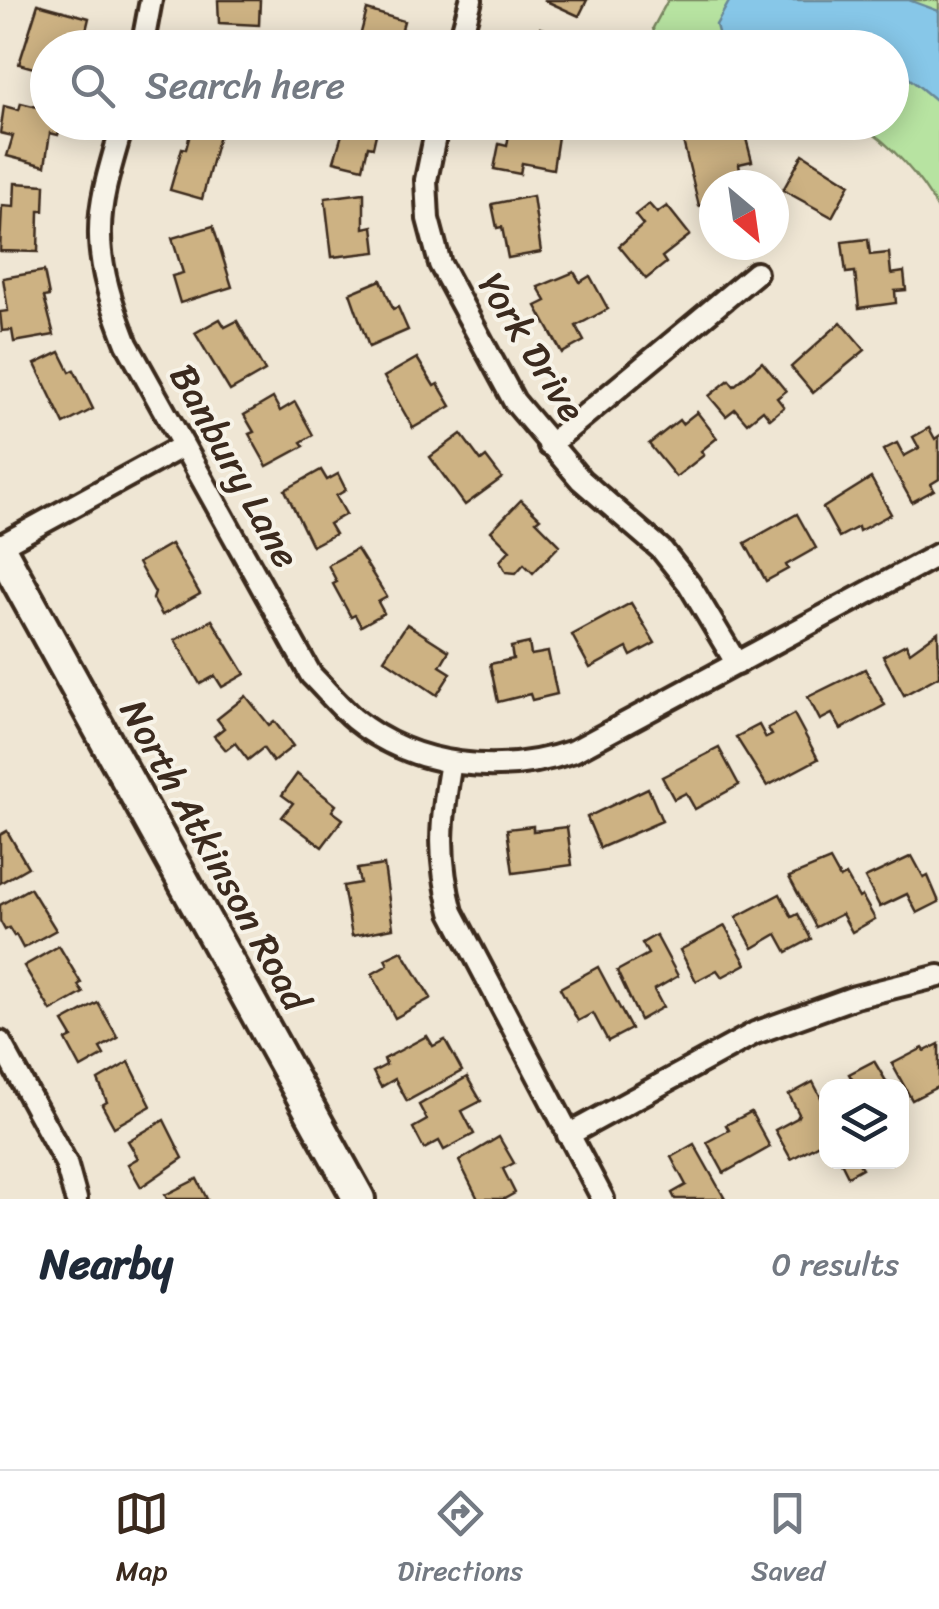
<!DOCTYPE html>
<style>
:root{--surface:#fff;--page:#f6f6f7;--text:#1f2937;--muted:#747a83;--line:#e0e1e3;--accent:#3b2a1e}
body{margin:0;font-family:Sriracha,sans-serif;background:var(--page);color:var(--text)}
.controls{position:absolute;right:30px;bottom:30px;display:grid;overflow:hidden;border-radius:20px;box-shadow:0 5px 25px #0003}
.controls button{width:90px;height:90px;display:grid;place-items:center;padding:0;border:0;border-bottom:2px solid var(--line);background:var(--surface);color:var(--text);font:50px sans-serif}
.compass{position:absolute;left:699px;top:170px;width:90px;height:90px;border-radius:50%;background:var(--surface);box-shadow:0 5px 25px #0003;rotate:151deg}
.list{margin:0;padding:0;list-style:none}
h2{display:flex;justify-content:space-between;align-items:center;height:130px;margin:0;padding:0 40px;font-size:42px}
h2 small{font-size:32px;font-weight:400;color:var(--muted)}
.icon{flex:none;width:55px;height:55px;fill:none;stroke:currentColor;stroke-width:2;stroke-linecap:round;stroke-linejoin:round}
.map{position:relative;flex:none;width:939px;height:1199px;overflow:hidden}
.search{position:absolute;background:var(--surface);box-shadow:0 5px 25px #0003;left:30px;right:30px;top:30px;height:110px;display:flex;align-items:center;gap:25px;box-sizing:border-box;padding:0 35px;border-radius:55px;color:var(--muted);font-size:38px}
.sheet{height:270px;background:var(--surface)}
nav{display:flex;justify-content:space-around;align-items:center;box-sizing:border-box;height:140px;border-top:2px solid var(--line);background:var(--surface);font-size:28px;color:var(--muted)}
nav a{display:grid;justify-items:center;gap:5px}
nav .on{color:var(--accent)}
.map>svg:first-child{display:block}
.green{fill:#b7e3a1;stroke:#798660;stroke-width:2.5}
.water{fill:#87c7e8;stroke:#698897;stroke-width:2.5}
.building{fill:#cdb283;stroke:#3b2a1e;stroke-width:2.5}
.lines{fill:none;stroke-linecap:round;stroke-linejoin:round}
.minor-casing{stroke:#3b2a1e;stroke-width:28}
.secondary-casing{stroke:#3b2a1e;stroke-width:38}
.minor{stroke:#f7f3e8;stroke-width:20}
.secondary{stroke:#f7f3e8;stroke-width:30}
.labels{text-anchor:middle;stroke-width:8;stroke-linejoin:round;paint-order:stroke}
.street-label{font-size:38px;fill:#3b2a1e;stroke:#f7f3e8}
</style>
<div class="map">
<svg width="939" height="1199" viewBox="0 0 939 1199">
<rect width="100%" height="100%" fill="#efe6d4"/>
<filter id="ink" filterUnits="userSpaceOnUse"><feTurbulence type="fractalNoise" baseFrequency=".01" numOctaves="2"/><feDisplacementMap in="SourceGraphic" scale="20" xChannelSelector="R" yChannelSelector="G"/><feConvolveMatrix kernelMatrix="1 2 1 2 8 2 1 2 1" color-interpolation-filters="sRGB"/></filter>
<g filter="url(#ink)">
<!-- green -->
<path class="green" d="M668,0H939V211C920,176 891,144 858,123L892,122V48L657,47L653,28Z"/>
<!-- water -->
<polygon class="water" points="730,0 909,0 939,11 939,103 904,74 892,69 892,48 722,47 716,25"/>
<!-- building -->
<g class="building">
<polygon points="218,0 260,0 259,25 219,23"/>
<polygon points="544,0 587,0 579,16"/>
<polygon points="38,4 89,18 83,43 66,39 63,48 48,48 48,72 19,64"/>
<polygon points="367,10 404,21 397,48 357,48"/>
<polygon points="540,28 576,37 574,48 535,48"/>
<polygon points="38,102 48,105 48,122 62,122 58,135 50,133 45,166 7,156 13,136 0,133 4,106 19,110 21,103 37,107"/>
<polygon points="329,122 379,122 373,147 368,146 363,168 334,161 343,131 328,128"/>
<polygon points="511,122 548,122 548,128 559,130 553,169 522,163 520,174 494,169 499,144 507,146"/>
<polygon points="735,124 737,132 744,131 752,161 739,164 740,171 721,176 724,185 714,185 714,202 699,206 682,137"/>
<polygon points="192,127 219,135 202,199 170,190 182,148 186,149"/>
<polygon points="803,154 850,184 832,217 783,190"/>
<polygon points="15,183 45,185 44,211 39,211 38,252 0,251 2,206 14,207"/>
<polygon points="364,193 364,228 373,226 376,252 332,257 325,198"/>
<polygon points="533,196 541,252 508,258 502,227 497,228 492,204"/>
<polygon points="649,204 657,213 667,206 690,235 662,257 666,263 646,279 619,246 643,225 635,215"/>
<polygon points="213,226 232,287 180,303 172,276 183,273 172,238"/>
<polygon points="868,239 870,255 889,253 891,274 904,272 906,290 895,291 896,303 859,308 855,272 846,273 842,242"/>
<polygon points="44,271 49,296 44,297 54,335 14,342 12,330 2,331 0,312 8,311 3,278"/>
<polygon points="574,272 580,282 590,276 608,309 576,326 584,341 562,353 536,306 546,301 538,287"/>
<polygon points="381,280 393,309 398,307 408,330 369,347 350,293"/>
<polygon points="220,319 225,327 237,321 265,371 230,391 195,333"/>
<polygon points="841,322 865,350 813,393 791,367"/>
<polygon points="60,352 70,372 74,370 93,409 64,424 35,364"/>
<polygon points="417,358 434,386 438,384 451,406 413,428 384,377"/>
<polygon points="762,362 786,391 777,398 784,407 770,419 763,410 747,423 735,409 726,416 709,396 729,380 734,386"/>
<polygon points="273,398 280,411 295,402 313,435 301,442 304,446 267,466 249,434 254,432 244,415"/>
<polygon points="697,412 717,438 701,451 704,455 676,477 649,444 679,420 682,424"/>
<polygon points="929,428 935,439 939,436 939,479 931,484 934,490 912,502 883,450 897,443 904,456 919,448 913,437"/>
<polygon points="461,434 481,461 486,457 502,478 465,505 430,457"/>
<polygon points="321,470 327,480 338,474 346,490 336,496 346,514 329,524 335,534 312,546 285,490"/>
<polygon points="871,478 891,514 859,531 858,527 839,537 823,508"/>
<polygon points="521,500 540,518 536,521 560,545 533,573 524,564 516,573 506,572 500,561 510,550 491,531"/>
<polygon points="797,514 816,548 786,565 788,569 766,581 745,543"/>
<polygon points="171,544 200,594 162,615 153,599 155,593 138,563"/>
<polygon points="357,549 387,597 378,602 384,613 361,626 355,615 351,617 333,584 337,582 328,565"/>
<polygon points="631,603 655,643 631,656 627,648 590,668 572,635"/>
<polygon points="212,620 245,674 222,687 215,676 200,684 175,640"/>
<polygon points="407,624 449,651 440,666 451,673 437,695 384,659"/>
<polygon points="938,632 939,676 904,695 883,656 906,644 910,652"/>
<polygon points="529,643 531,655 548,652 557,694 532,700 530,694 498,702 490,664 513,659 511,647"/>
<polygon points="865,669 885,705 841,729 832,714 820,720 808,697"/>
<polygon points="246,696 269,725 274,721 293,746 273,762 263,748 248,760 235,743 226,750 214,736 224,728 217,719"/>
<polygon points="794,714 818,759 767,786 736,737 759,725 766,738 772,735 768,728"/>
<polygon points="719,748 739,785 695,809 686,793 674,799 662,777"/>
<polygon points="297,774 336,805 332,811 343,819 322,847 282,817 293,803 282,795"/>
<polygon points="648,788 662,821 600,848 587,817"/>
<polygon points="533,826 533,831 567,827 572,865 513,873 507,829"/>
<polygon points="7,831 28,867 0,883 0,835"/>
<polygon points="912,856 924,878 928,876 939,902 917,913 907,894 880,907 865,878"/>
<polygon points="830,860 840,878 846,875 859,898 862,896 875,919 852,932 842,914 816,927 789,877"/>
<polygon points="384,865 393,928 352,936 343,886 360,883 357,869"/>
<polygon points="30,888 56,930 23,948 16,935 14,936 9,928 5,930 0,921 0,905"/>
<polygon points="780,894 792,917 798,914 811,939 787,952 777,934 753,948 736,917"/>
<polygon points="725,926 746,964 722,977 717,970 696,981 680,950"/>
<polygon points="656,935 678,976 654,990 663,1007 640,1020 617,971 648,954 642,943"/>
<polygon points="59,946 81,983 78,985 83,993 51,1011 24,966"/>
<polygon points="402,951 431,998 395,1018 372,974 388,965 385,959"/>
<polygon points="598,967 631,1029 608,1041 593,1013 578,1021 560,988"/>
<polygon points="98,1003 118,1038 100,1048 104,1055 81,1068 66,1040 72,1037 63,1022"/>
<polygon points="427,1036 433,1046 445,1040 462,1071 407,1101 395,1079 381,1087 373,1072 386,1065 384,1059"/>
<polygon points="939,1044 939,1086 912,1100 892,1064 923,1048 925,1051"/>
<polygon points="874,1061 889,1086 839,1086 852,1079 849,1074"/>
<polygon points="129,1062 151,1106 114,1127 102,1105 107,1102 98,1080"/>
<polygon points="467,1077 481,1101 462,1111 474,1134 444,1150 439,1141 424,1149 413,1128 427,1120 419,1105"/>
<polygon points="813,1082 826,1107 826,1140 791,1159 775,1130 797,1118 799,1114 789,1095"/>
<polygon points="751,1112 770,1147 724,1173 707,1142 729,1130 726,1125"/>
<polygon points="164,1120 183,1158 141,1187 128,1164 138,1158 128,1141"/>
<polygon points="499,1137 514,1163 503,1169 515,1193 504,1199 478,1199 459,1161"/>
<polygon points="694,1144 725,1199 675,1199 672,1193 686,1185 671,1157"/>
<polygon points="841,1162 858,1162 862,1168 848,1176"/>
<polygon points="197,1179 207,1199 167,1199 165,1195"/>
</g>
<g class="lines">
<!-- minor casing -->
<g class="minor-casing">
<g id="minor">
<polyline points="142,48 151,0"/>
<polyline points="458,48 471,0"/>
<path d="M123,122C114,157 100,194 100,230C99,269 113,308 127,344L311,675C325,689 339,706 354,719C415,769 502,776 574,751L939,554"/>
<polyline points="438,122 426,180 428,219 440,264 514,401 581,480 662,550 689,584 737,664"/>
<polyline points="549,445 756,273"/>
<polyline points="0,546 183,446"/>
<path d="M451,762C441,820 437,855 452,912L603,1199"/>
<polyline points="0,1042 66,1163 76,1199"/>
<polyline points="568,1135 755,1033 855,997 939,976"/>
</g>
</g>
<!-- secondary casing -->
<g class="secondary-casing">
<polyline id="secondary" points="0,549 359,1199"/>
</g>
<!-- minor -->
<use href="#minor" class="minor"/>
<!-- secondary -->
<use href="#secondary" class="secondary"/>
</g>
</g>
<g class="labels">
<!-- street labels -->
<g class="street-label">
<text transform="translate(532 347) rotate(58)" y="13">York Drive</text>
<text transform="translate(235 466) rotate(61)" y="13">Banbury Lane</text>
<text transform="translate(215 855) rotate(61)" y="13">North Atkinson Road</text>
</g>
</g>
</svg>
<div class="controls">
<button><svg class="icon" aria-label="layers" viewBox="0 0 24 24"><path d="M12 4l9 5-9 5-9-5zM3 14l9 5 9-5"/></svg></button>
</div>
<svg class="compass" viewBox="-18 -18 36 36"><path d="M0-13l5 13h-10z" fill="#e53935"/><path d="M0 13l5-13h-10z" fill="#747a83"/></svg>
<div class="search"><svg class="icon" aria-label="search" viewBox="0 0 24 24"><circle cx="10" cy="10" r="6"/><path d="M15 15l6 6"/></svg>Search here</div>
</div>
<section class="sheet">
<h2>Nearby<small>0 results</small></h2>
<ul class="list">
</ul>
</section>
<nav>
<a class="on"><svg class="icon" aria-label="map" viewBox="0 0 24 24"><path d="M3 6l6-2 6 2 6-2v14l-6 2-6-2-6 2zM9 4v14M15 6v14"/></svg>Map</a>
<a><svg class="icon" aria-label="directions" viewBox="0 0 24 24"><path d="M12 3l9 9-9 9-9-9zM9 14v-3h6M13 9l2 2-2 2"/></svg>Directions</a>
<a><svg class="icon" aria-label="saved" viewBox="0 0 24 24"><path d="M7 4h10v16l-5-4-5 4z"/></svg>Saved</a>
</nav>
